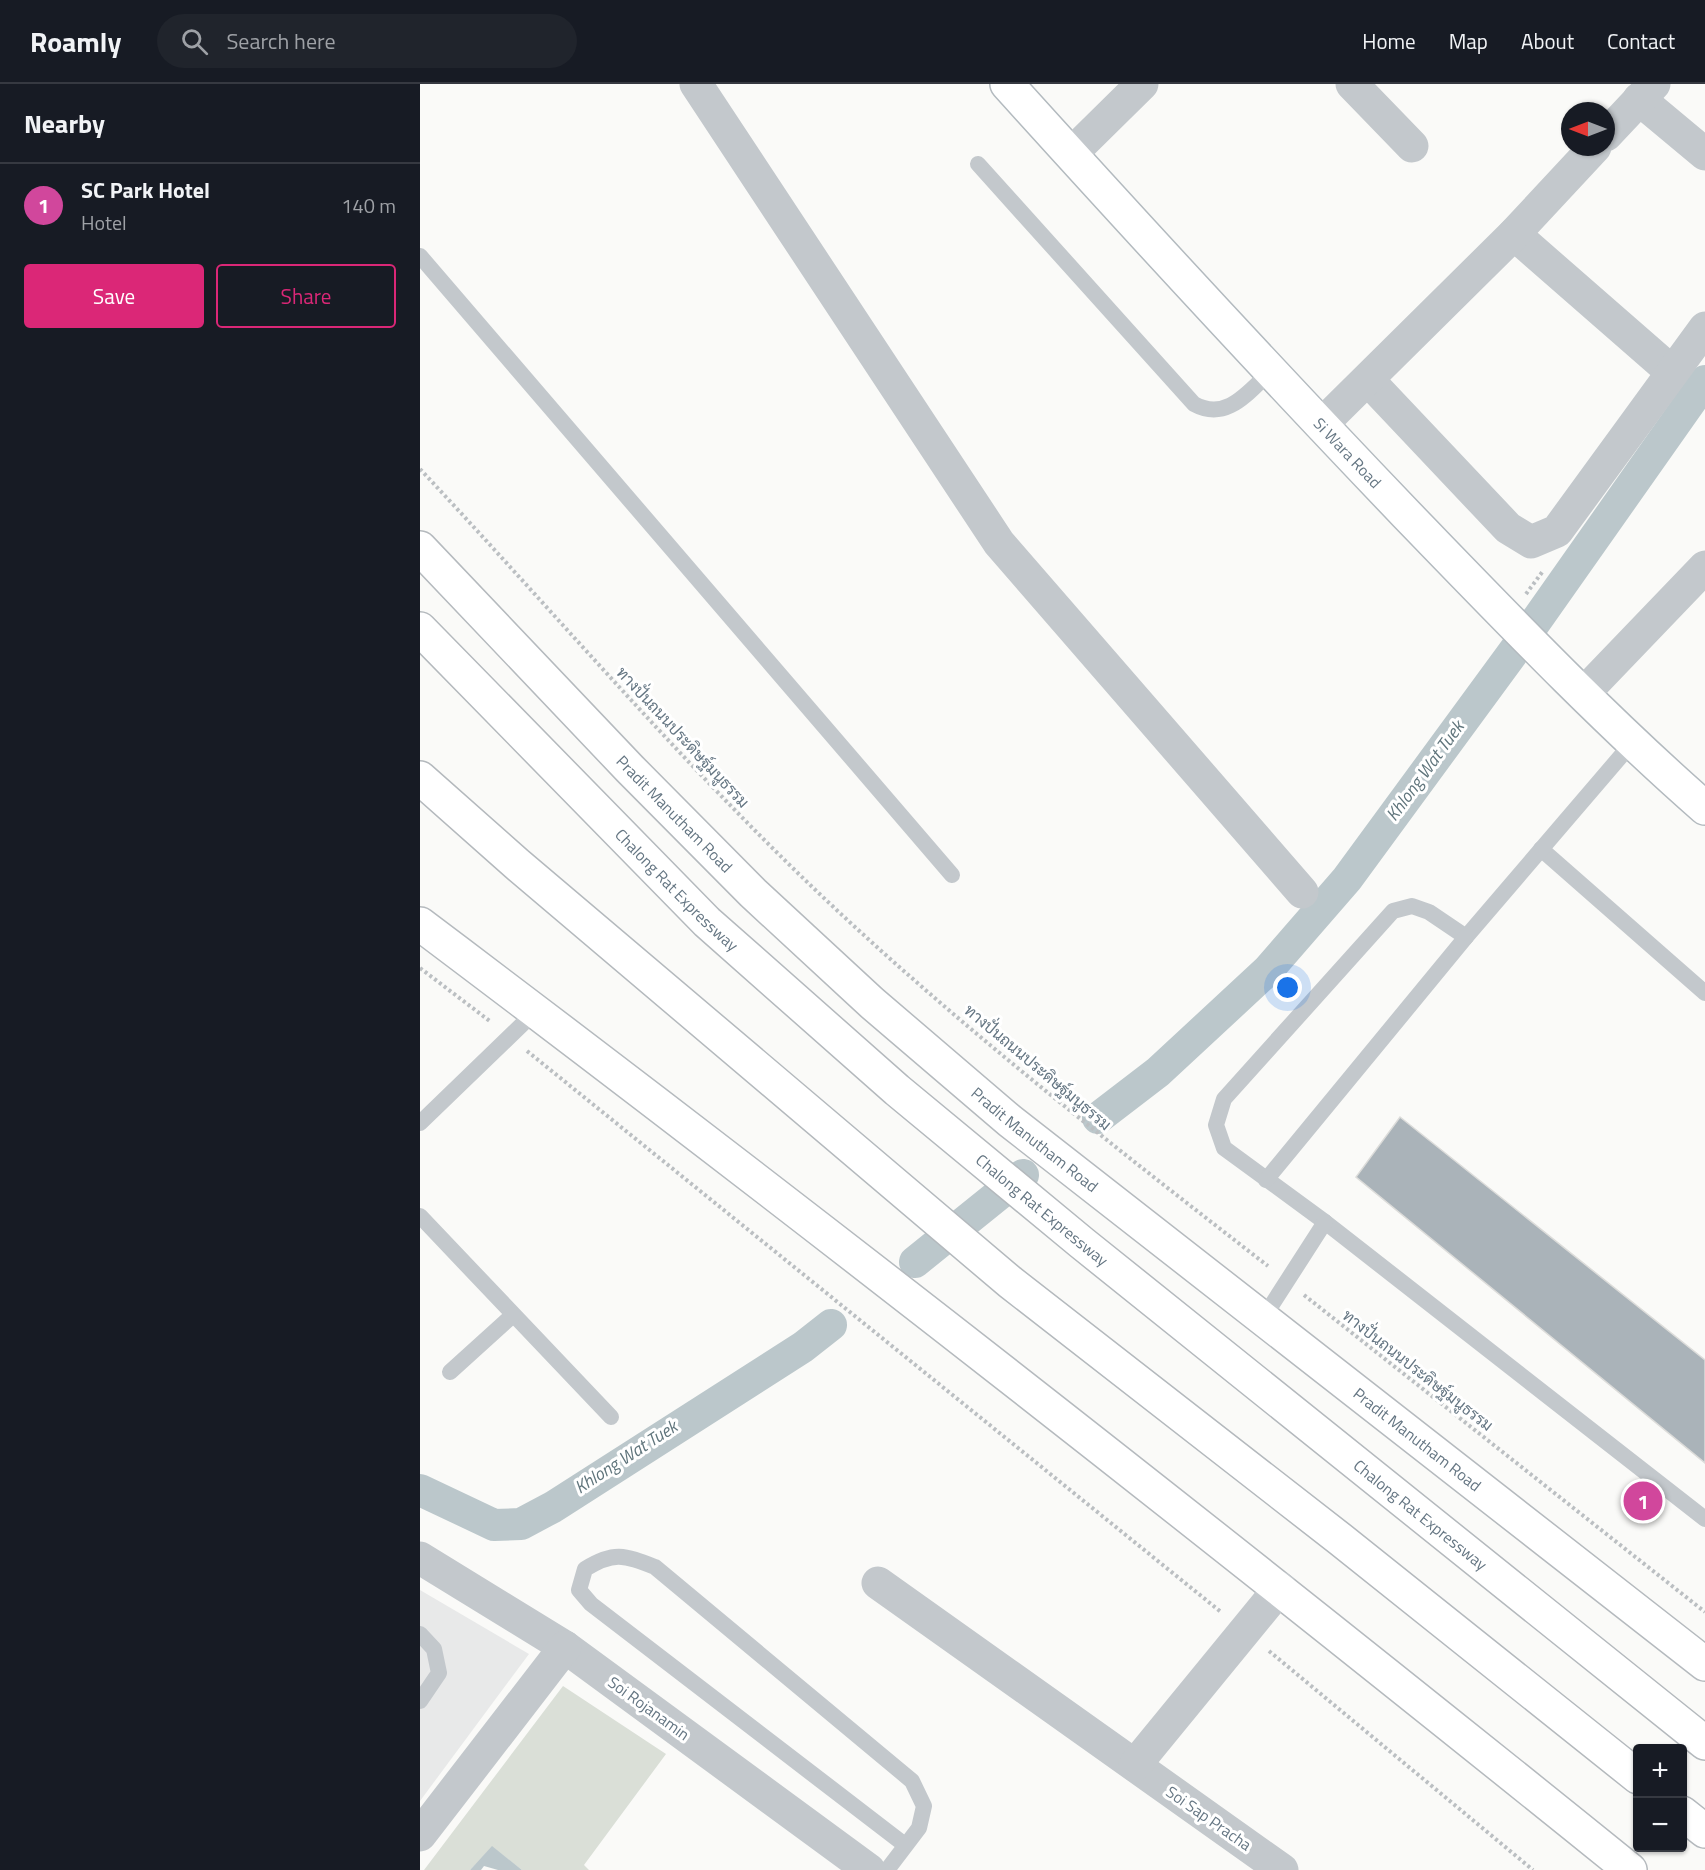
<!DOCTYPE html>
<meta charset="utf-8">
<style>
:root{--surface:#171b24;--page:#20242c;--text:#f1f3f6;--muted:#9ea1a6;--line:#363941;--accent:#db2777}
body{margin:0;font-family:"Titillium Web",Sarabun,sans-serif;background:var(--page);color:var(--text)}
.controls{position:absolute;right:18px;bottom:18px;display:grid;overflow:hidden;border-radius:6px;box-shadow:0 2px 4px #0004}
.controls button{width:54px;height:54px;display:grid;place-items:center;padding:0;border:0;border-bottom:2px solid var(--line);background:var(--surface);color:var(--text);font:30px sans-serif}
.compass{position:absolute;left:1141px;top:18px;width:54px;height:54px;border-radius:50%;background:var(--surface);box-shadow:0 2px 4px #0004;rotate:270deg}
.you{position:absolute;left:868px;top:904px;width:21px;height:21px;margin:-15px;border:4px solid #fff;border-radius:50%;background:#1a73e8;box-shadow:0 0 0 9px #1a73e833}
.badge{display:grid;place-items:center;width:39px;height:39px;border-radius:50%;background:var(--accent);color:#fff;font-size:20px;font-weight:700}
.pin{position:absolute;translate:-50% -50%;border:3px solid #fff;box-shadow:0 2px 6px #0006}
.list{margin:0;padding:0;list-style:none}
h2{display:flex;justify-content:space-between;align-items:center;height:78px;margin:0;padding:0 24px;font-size:26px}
h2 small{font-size:20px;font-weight:400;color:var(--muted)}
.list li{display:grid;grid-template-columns:39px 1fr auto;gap:18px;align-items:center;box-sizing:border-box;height:84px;padding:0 24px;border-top:2px solid var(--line)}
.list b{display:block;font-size:22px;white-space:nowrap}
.list p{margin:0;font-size:20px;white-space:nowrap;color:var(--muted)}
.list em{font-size:20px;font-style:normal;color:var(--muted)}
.actions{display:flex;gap:12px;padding:18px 24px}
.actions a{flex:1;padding:14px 0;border:2px solid var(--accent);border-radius:6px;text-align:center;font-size:21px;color:var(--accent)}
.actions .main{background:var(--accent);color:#fff}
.icon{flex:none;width:33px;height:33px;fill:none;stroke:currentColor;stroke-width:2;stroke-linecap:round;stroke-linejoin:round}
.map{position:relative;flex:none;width:1285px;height:1786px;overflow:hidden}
header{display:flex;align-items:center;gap:36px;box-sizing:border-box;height:84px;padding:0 30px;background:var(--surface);border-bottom:2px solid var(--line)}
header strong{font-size:28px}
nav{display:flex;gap:33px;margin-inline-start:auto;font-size:21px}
.search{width:420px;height:54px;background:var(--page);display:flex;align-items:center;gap:15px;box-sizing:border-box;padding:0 21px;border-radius:33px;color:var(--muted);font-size:22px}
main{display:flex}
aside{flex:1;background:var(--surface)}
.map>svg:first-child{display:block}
.built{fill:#e8e9e9}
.green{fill:#dadfd7}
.water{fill:#bbc7cb}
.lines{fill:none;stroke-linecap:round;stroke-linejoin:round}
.canal{stroke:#bbc7cb;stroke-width:32}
.building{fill:#aab3b9;stroke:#dcdcda;stroke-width:1.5}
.secondary-casing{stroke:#b3babf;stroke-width:36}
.primary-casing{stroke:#b5babe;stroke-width:36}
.highway-casing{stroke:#b4b9bd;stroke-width:36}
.path{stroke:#bbbfc2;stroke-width:4;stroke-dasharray:3 3;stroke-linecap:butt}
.lane{stroke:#c3c8cc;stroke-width:16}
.street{stroke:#c3c8cc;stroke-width:33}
.secondary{stroke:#fff;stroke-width:33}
.primary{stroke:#fff;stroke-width:33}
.highway{stroke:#fff;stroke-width:33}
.labels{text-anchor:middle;stroke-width:6;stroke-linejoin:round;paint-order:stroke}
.street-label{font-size:16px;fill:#657683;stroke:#fff}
.water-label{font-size:18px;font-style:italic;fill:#60757c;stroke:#fff}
</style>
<header>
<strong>Roamly</strong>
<div class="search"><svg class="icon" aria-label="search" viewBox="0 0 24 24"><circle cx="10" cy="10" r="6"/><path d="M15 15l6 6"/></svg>Search here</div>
<nav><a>Home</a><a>Map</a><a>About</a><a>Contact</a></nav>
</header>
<main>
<aside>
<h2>Nearby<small></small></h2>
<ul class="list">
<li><span class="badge" style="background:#d1479c">1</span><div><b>SC Park Hotel</b><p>Hotel</p></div><em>140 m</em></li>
</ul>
<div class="actions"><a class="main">Save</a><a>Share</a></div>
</aside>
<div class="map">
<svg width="1285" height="1786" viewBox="0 0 1285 1786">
<rect width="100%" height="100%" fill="#fafaf8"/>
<!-- built -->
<polygon class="built" points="0,1506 109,1570 0,1717"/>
<!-- green -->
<polygon class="green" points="143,1602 246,1670 164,1781 169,1786 102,1786 72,1763 50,1786 4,1786"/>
<!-- water -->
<polygon class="water" points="72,1762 102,1786 78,1786 64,1782 61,1786 50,1786"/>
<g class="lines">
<!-- canal -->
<g class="canal">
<polyline points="678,1034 738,988 848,886 927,795 1111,544 1285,297"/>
<polyline points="495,1178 603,1091"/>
<polyline points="0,1406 74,1441 101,1440 133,1423 383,1263 411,1241"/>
</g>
</g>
<!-- building -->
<polygon class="building" points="980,1033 1285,1276 1285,1379 936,1093"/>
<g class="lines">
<!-- secondary casing -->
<g class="secondary-casing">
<g id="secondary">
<path id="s1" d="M587,0C718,145 851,289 986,430C1083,530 1180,632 1285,724"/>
</g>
</g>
<!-- primary casing -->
<g class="primary-casing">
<g id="primary">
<path id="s2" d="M0,464L210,685L333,809L452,919L590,1037L1285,1580"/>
<path d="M0,840C409,1148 811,1464 1210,1786"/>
</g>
</g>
<!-- highway casing -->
<g class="highway-casing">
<g id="highway">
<path id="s3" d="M0,545L287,838L477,1006L662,1159L1285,1659"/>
<polyline points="0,694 97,780 590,1198 920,1455 1218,1693"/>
<polyline points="1262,1729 1285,1747"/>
</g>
</g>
<!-- path -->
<g class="path">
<path d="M0,385C135,529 262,680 406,816C545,947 697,1065 848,1182"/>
<polyline points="1106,510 1123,487"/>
<polyline points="0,884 71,938"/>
<polyline points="107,967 801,1528"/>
<polyline points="884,1211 1285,1528"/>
<polyline points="849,1567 1113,1786"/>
</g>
<!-- lane -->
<g class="lane">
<path d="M558,80L774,320C807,338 828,308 851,287"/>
<polyline points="0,172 532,791"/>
<polyline points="1121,765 1285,909"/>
<polyline points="1046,853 1009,828 992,822 973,827 804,1015 796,1041 804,1064 905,1138 1285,1435"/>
<polyline points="0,1039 116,927"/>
<polyline points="846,1096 1046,853 1213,658"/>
<polyline points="0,1132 191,1333"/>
<polyline points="842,1236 905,1138"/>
<polyline points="30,1288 93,1231"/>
<polyline points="0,1550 14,1565 19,1589 0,1617"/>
<path d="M467,1786L499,1744L504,1722L492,1697L235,1483C204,1471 194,1467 165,1485L159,1506L171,1520L485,1761"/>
</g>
<!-- street -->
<g class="street">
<polyline points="276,0 579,459 882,808"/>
<polyline points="932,0 992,62"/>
<polyline points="1219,15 1285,70"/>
<polyline points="1186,51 1234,0"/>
<polyline points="651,70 722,0"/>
<polyline points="1094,150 1252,288"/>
<polyline points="949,297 1088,444 1111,458 1137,447 1285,244"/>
<polyline points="901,341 1094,150 1175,63"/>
<polyline points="1163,610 1285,483"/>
<polyline points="0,1474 145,1563 449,1786"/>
<polyline points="458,1499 862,1786"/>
<polyline points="715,1681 860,1504"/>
<polyline points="0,1751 145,1563"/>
</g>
<!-- secondary -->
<use href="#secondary" class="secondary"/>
<!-- primary -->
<use href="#primary" class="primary"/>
<!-- highway -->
<use href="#highway" class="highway"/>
</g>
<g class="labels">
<!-- street labels -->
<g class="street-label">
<text dy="6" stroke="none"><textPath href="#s1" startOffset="502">Si Wara Road</textPath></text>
<text transform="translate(263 653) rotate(47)" y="6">ทางปั่นถนนประดิษฐ์มนูธรรม</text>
<text dy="6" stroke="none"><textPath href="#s2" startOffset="368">Pradit Manutham Road</textPath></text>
<text dy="6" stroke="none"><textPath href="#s3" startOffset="366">Chalong Rat Expressway</textPath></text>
<text transform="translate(618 983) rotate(40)" y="6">ทางปั่นถนนประดิษฐ์มนูธรรม</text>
<text dy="6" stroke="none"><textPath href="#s2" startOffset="854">Pradit Manutham Road</textPath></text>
<text dy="6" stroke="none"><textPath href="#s3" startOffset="852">Chalong Rat Expressway</textPath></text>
<text transform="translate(998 1286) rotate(38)" y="6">ทางปั่นถนนประดิษฐ์มนูธรรม</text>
<text dy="6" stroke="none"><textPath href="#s2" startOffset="1340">Pradit Manutham Road</textPath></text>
<text dy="6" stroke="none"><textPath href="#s3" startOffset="1338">Chalong Rat Expressway</textPath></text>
<text transform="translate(229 1624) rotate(36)" y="6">Soi Rojanamin</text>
<text transform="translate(789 1734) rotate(35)" y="6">Soi Sap Pracha</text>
</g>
<!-- water labels -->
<g class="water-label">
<text transform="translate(1005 687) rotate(-54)" y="6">Khlong Wat Tuek</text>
<text transform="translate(206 1373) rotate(-33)" y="6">Khlong Wat Tuek</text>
</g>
</g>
</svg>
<div class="controls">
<button>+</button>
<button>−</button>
</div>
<svg class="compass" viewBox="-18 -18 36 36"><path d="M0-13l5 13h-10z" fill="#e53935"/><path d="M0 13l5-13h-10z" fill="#9ea1a6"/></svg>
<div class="you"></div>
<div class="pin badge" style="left:1223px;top:1417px;background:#d1479c">1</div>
</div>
</main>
